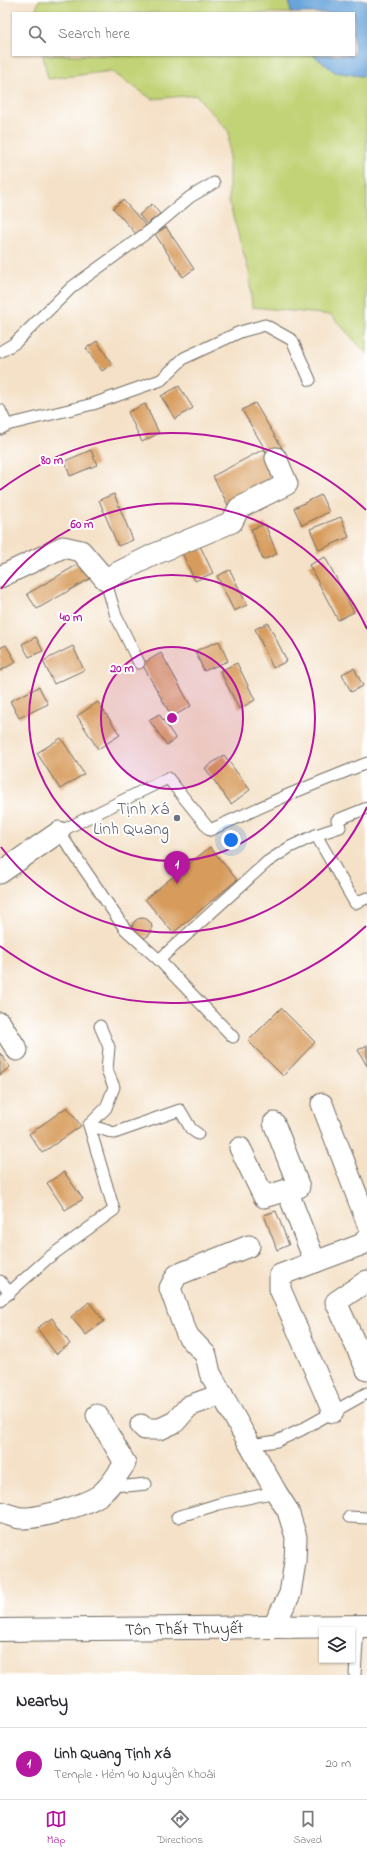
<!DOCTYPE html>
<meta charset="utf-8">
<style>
:root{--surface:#fff;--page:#f2f2f3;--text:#2b2b33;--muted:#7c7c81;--line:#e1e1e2;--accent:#b5179e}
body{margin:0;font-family:"Indie Flower",sans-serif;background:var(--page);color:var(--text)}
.controls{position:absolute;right:12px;bottom:12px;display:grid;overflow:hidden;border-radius:0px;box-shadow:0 1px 3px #0004}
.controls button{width:36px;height:36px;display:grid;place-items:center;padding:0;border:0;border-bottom:1px solid var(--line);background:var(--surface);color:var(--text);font:20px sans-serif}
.you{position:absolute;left:231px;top:840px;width:14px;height:14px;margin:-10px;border:3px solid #fff;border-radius:50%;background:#1a73e8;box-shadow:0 0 0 6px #1a73e833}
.badge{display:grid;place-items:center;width:26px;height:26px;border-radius:50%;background:var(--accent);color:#fff;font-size:13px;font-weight:700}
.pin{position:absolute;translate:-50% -33px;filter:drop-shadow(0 1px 2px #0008)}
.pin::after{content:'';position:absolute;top:21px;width:14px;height:12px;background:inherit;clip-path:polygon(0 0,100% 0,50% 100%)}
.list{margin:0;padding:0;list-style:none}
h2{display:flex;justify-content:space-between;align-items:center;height:52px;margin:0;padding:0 16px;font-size:17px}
h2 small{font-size:13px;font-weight:400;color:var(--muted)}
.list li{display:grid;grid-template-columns:26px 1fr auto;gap:12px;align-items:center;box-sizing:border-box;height:72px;padding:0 16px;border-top:1px solid var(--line)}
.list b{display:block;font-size:15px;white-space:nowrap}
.list p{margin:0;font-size:13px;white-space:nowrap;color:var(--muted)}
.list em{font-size:13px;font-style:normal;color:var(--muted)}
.icon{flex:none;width:22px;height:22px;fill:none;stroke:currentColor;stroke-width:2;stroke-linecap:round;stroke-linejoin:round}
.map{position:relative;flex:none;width:367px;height:1675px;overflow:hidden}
.search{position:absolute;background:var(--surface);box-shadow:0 1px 3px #0004;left:12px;right:12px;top:12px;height:44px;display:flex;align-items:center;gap:10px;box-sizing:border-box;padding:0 14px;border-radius:0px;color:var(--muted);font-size:15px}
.sheet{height:124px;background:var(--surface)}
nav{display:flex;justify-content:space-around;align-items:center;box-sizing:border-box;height:56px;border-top:1px solid var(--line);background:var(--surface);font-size:11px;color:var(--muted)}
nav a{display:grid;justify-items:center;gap:2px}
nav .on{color:var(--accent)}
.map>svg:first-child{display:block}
.green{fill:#c1d376;stroke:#767f50}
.water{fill:#69a4da;stroke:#4a6882}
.building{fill:#d79b5c}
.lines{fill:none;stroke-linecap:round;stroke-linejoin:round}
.service-casing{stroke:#716b62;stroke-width:13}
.minor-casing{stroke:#716b62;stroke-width:23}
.secondary-casing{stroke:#716b62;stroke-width:24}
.service{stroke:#fff;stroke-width:11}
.minor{stroke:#fff;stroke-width:21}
.secondary{stroke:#fff;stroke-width:22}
.ring{fill:none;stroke:#b5179e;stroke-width:2}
.worship-dot{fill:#6b7280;stroke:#fff;stroke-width:1.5}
.labels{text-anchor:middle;stroke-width:4;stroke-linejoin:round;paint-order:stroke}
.worship-label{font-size:17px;fill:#5b616d;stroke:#fff;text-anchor:end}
.street-label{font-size:17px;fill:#2b2b2b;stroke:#fff}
.centre{fill:#b5179e;stroke:#fff;stroke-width:2}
.ring-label{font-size:12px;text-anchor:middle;font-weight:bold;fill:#b5179e;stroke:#fff;stroke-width:4;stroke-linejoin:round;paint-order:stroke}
</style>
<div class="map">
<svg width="367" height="1675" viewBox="0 0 367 1675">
<rect width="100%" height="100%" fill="#fff"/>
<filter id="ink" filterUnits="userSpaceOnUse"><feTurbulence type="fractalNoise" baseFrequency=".025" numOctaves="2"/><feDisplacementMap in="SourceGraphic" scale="8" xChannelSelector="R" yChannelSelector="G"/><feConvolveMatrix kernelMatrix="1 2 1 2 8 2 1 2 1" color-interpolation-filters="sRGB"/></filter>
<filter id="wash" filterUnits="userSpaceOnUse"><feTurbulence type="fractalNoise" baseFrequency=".012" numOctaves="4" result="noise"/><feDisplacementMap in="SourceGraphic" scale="16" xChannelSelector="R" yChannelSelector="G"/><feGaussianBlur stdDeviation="0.9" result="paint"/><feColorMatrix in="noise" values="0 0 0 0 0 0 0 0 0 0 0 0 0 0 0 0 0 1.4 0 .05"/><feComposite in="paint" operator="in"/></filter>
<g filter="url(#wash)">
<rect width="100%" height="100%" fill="#f4e1c7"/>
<!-- green -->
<g class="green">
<polygon points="39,0 289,0 291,13 35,13"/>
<polygon points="43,55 313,55 335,72 367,77 367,354 331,315 252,307 249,272 229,202 229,132 196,95 152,99 111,71 48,79"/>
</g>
<!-- water -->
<polygon class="water" points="289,0 367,0 367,77 335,72 313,55 354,55 354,13 291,13"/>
<g id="blocks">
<!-- building -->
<g class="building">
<polygon points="123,200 146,226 136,234 113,208"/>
<polygon points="152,204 160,214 147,224 139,215"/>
<polygon points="166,227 194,269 183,277 155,234"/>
<polygon points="97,341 112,364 102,371 86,348"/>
<polygon points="179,386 193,408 175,419 161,396"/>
<polygon points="255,403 282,448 269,456 242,410"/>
<polygon points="145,404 159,433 142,442 128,412"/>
<polygon points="264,449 282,485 231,511 213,476"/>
<polygon points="91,450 97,465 70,476 65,461"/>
<polygon points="114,494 133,540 118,546 99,500"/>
<polygon points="321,495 329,512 302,525 294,508"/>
<polygon points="341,517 349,537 319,550 310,529"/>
<polygon points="265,524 277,554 263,560 251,529"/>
<polygon points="199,544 213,573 195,581 182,553"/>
<polygon points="325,557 354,612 338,620 309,565"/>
<polygon points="82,562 91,578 37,609 27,594"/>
<polygon points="230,570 247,605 234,611 217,576"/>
<polygon points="268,623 287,661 273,668 255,629"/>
<polygon points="36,637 43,651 29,657 22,644"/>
<polygon points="219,641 228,661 204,671 195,651"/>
<polygon points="6,645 16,662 0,671 0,648"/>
<polygon points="73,646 84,670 54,684 43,661"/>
<polygon points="161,653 191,706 172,717 142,664"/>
<polygon points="237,663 255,700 239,709 220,671"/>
<polygon points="354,668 363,686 351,692 342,674"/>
<polygon points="39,687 48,704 19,718 10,701"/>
<polygon points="98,702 120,735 98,749 77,716"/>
<polygon points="159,714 176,739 167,745 149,720"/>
<polygon points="61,738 84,774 60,789 37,753"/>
<polygon points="224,755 250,790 231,804 205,768"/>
<polygon points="210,847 237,880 173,933 145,899"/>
<circle cx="142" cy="928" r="10"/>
<polygon points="281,1008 315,1042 283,1076 248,1041"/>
<polygon points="367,1045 367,1066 358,1050"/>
<polygon points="0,1053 10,1067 0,1075"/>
<polygon points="67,1107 81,1126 42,1153 29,1134"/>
<polygon points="64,1172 83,1199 65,1210 47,1183"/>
<polygon points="276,1211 289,1245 277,1250 264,1215"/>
<polygon points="89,1302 104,1321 86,1335 71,1317"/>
<polygon points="52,1318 70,1344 56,1354 37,1328"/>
</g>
</g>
</g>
<g filter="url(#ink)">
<use href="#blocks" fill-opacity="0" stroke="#716b62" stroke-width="1"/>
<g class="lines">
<!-- service casing -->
<g class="service-casing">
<g id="service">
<polyline points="0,352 15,343 72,287 152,229 190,197 214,183"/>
<polyline points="0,410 7,425"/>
<polyline points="0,429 7,425 93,404 161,380 184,358 240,332 265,325 292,340 310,380"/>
<polyline points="105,579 116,616 139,663"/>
<polyline points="316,835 340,827 337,820 367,808"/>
<polyline points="159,960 267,862 290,847 316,835 355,903 367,898"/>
<polyline points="233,1037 159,960 125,929 59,832 168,778 210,830 290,794 367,763"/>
<polyline points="89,1125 114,1133 180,1110 191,1129 198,1134"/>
<polyline points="89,1125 106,1108 114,1087 107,1070 109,1047 100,1026"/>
<polyline points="0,1281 10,1293"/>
<polyline points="0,1301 48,1258 114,1210 89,1125"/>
<polyline points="250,1445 277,1441 301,1430 367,1393"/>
<polyline points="113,1482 127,1486 146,1484"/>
<polyline points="177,1517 219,1504 276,1492"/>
<polyline points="349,1517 367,1518"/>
<polyline points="355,1675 358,1626"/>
</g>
</g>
<!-- minor casing -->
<g class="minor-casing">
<g id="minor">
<polyline points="0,577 63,547 81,551 105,579 155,554 232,522 239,508 287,484 276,458"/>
<polyline points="0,873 59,832"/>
<polyline points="0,1023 17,1050"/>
<polyline points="322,1104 367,1222"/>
<polyline points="274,1123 299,1187 287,1190 315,1262"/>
<polyline points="240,1148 264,1197 287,1190"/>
<polyline points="249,1246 177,1275 170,1288 182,1322 188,1336 206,1355 210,1373 276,1492 288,1511 296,1537 295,1562 290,1594 273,1627"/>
<polyline points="367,1281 336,1302 367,1370"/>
<polyline points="333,1412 280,1289 280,1275 363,1244 367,1238"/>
<polyline points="141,1425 145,1429 160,1429 175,1422 189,1406 222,1394"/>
<path d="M0,1512C7,1514 14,1517 21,1518C38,1519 87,1505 101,1494C111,1486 118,1474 125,1463L97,1415"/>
</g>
</g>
<!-- secondary casing -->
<g class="secondary-casing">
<polyline id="secondary" points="0,1630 367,1626"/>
</g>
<!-- service -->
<use href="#service" class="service"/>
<!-- minor -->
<use href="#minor" class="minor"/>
<!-- secondary -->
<use href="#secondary" class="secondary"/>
</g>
</g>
<!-- distance rings -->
<circle cx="172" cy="718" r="71" fill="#b5179e" fill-opacity=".12"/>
<g class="ring">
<circle cx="172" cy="718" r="71"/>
<circle cx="172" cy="718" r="143"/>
<path d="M367 807A214 214 0 0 1 1 847M1 589A214 214 0 0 1 367 629"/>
<path d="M366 926A285 285 0 0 1 0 946M0 490A285 285 0 0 1 366 510"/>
</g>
<!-- markers -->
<circle class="worship-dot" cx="177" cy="818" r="4"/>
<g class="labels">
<!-- worship labels -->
<g class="worship-label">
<text x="169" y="814">Tịnh Xá<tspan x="169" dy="20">Linh Quang</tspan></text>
</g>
<!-- street labels -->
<g class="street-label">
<text transform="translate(184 1628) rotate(-1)" y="6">Tôn Thất Thuyết</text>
</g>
</g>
<circle cx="172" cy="718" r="6" class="centre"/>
<g class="ring-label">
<text x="52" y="464">80 m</text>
<text x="82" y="528">60 m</text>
<text x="71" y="621">40 m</text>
<text x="122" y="672">20 m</text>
</g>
</svg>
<div class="controls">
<button><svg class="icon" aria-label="layers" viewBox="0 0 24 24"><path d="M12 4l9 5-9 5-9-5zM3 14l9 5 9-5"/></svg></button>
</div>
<div class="you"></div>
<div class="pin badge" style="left:177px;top:884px">1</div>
<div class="search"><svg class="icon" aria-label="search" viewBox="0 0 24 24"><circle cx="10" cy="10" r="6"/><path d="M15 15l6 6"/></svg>Search here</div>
</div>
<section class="sheet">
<h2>Nearby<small></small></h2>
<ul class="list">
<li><span class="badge">1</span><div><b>Linh Quang Tịnh Xá</b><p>Temple · Hẻm 40 Nguyễn Khoái</p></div><em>20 m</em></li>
</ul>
</section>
<nav>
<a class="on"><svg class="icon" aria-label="map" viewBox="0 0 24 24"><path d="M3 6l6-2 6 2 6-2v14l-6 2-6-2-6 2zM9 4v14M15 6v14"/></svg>Map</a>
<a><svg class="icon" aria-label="directions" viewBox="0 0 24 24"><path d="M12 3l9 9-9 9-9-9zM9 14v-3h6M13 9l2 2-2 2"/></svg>Directions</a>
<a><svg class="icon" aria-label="saved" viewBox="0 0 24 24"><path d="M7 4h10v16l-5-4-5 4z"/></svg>Saved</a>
</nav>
